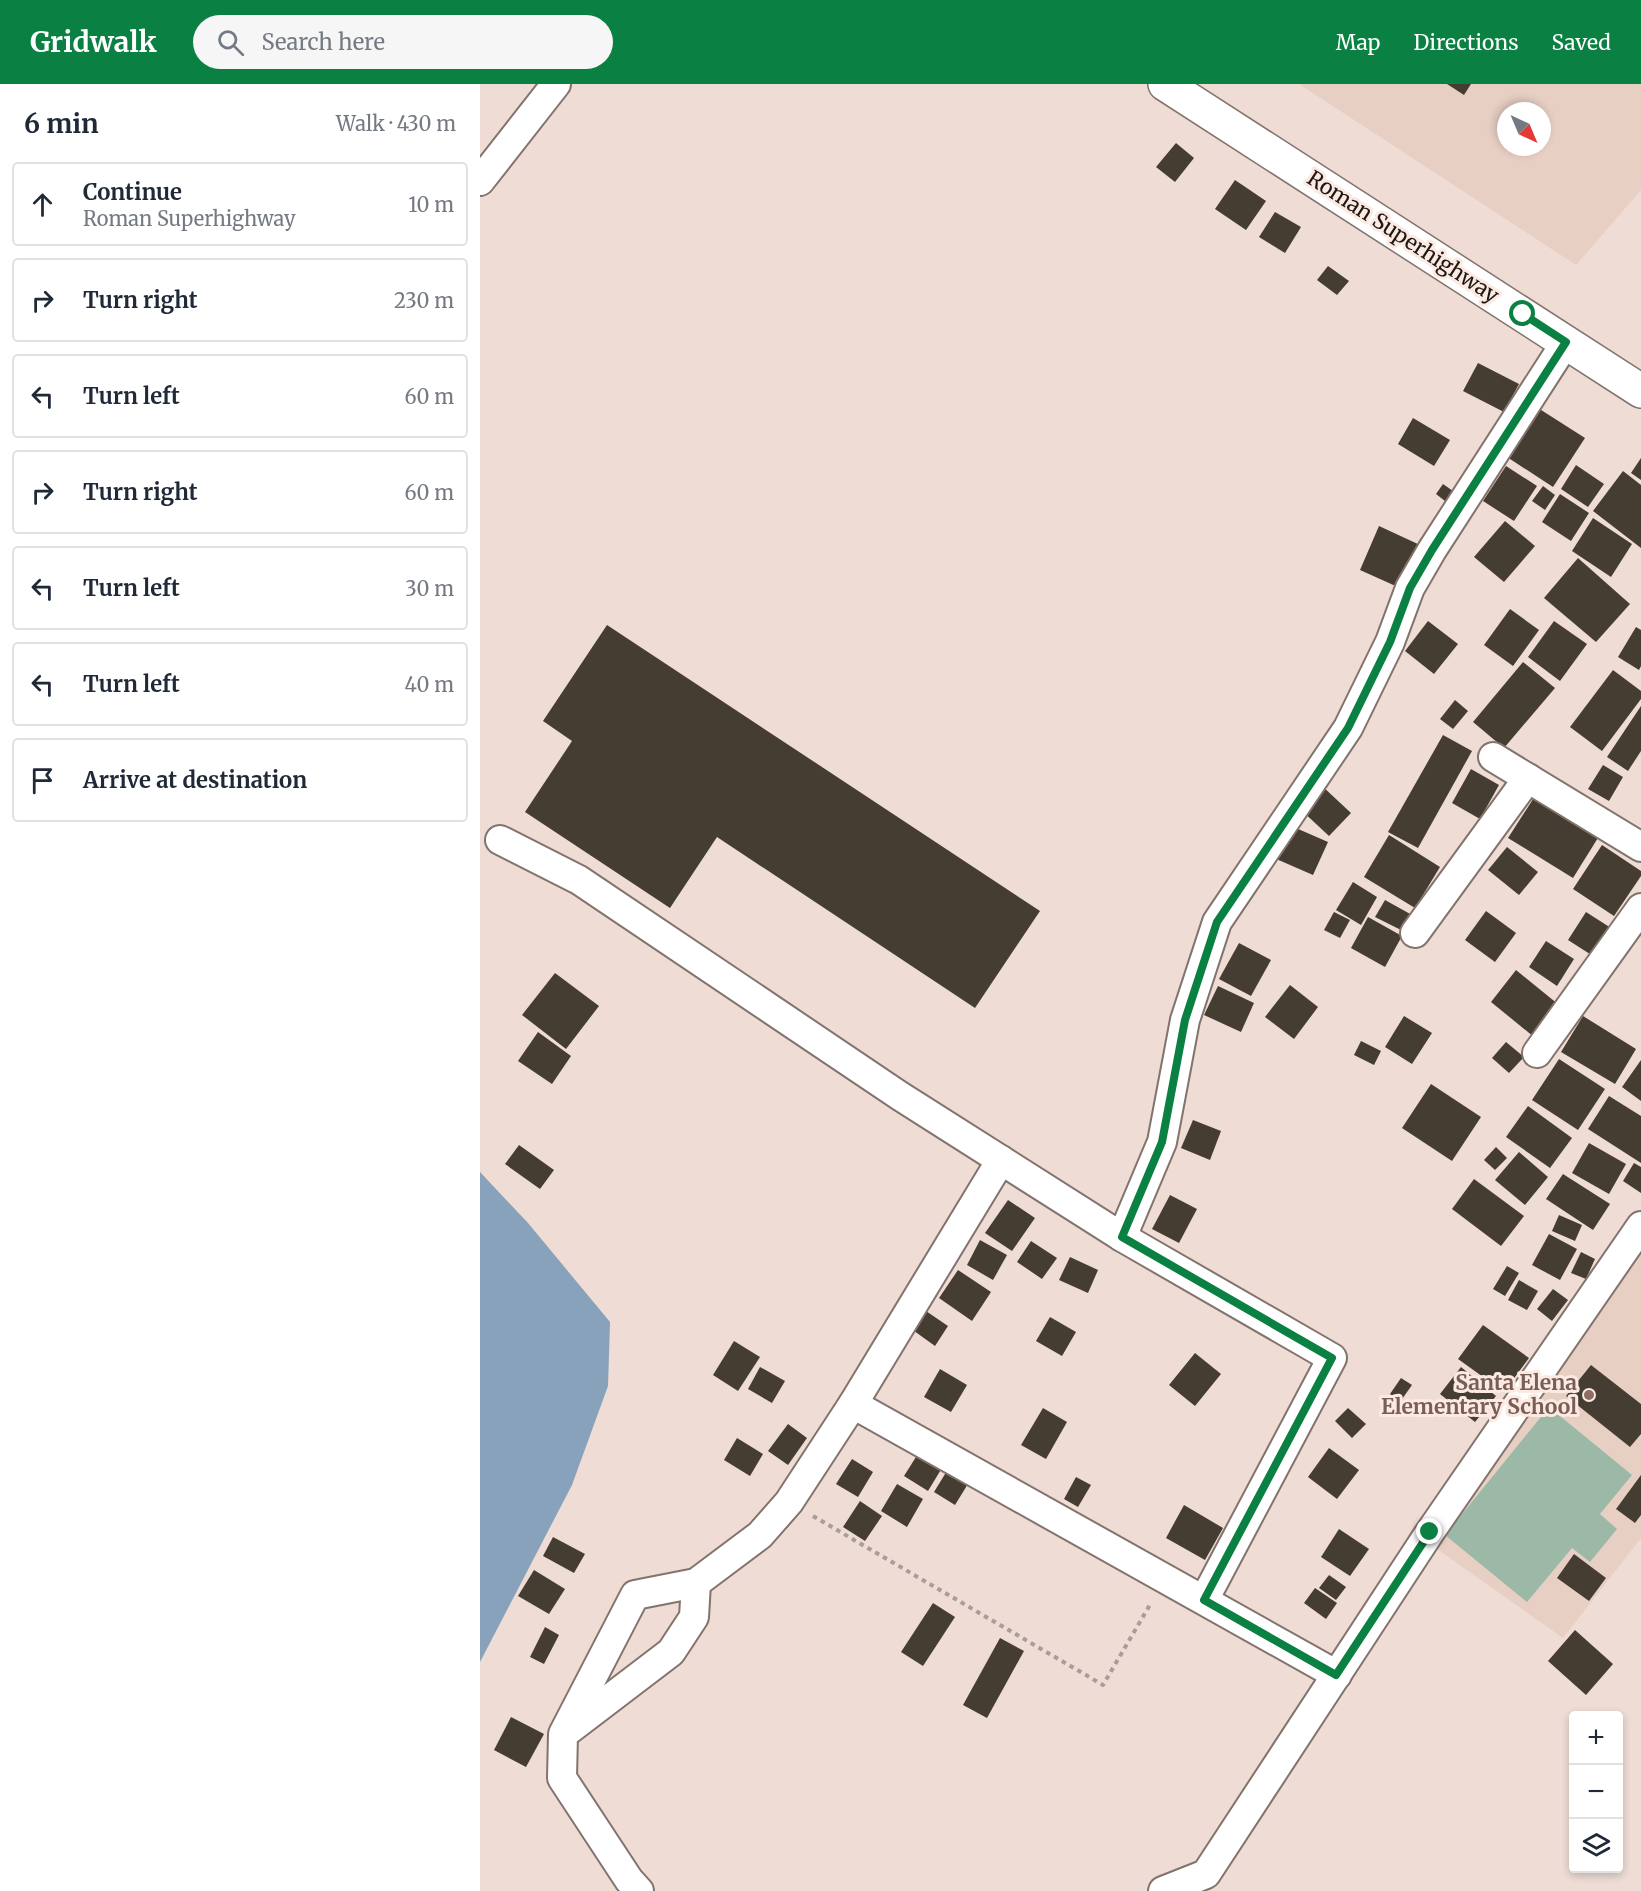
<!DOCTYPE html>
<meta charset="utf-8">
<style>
:root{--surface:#fff;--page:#f6f6f7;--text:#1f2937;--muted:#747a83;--line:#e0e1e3;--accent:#0b8043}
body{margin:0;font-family:Merriweather,serif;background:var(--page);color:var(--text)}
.controls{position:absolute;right:18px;bottom:18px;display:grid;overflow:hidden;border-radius:6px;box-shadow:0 3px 9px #0003}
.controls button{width:54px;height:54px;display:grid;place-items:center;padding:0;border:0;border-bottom:2px solid var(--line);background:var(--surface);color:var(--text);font:30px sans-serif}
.compass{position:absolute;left:1017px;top:18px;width:54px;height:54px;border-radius:50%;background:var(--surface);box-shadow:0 3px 9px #0003;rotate:136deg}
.stop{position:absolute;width:18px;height:18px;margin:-14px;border:4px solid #0b8043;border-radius:50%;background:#fff}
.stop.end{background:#0b8043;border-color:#fff;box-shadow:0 2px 6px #0008}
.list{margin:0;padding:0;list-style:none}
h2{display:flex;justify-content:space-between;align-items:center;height:78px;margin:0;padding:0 24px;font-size:26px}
h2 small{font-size:20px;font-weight:400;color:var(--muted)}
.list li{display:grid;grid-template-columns:39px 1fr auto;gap:18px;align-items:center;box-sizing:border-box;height:84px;margin:0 12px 12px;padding:0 12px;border:2px solid var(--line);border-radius:6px}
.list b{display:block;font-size:22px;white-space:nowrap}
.list p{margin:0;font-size:20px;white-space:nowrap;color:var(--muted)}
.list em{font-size:20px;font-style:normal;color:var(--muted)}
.icon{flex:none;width:33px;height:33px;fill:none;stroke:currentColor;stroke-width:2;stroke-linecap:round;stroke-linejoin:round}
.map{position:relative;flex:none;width:1161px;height:1807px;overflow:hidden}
header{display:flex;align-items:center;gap:36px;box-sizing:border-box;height:84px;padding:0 30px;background:var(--accent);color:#fff}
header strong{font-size:28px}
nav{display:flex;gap:33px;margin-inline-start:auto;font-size:21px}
.search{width:420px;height:54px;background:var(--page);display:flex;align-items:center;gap:15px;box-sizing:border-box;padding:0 21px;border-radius:33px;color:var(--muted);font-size:22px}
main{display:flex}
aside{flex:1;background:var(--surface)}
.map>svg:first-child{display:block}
.built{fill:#e8cfc4;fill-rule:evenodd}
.green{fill:#9cb9a8}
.water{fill:#87a2ba}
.building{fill:#453d32}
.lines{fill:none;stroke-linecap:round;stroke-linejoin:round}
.minor-casing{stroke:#83736d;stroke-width:32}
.major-casing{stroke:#83736d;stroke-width:36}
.path{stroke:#aa9c96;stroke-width:4;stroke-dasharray:4.5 4.5;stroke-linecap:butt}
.minor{stroke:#fff;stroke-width:28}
.major{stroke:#fff;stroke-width:33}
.route{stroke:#0b8043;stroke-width:8}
.education-dot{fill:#8d6e63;stroke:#fbe9e2;stroke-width:2}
.labels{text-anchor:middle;stroke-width:6;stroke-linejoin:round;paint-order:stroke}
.street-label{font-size:21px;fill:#1e1815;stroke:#fbe9e2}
.education-label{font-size:21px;font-weight:bold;fill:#785e54;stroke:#fbe9e2;text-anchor:end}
</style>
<header>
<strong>Gridwalk</strong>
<div class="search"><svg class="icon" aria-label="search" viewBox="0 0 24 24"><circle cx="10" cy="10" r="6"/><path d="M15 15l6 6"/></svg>Search here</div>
<nav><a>Map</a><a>Directions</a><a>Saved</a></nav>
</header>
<main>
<aside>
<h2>6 min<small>Walk · 430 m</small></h2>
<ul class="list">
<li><svg class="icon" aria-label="ahead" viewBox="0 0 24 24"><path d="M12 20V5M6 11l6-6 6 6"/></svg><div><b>Continue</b><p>Roman Superhighway</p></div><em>10 m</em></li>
<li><svg class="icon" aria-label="right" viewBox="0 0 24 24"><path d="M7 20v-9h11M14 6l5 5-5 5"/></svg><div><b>Turn right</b></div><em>230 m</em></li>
<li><svg class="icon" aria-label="left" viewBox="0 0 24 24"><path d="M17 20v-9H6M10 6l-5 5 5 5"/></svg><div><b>Turn left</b></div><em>60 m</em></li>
<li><svg class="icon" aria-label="right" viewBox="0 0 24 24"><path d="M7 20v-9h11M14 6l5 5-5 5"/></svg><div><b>Turn right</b></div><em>60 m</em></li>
<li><svg class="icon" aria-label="left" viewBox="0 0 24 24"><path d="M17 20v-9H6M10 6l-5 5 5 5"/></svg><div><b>Turn left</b></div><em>30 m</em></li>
<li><svg class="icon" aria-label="left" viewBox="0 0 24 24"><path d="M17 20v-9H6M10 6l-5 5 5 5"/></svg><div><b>Turn left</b></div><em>40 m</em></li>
<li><svg class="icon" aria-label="arrive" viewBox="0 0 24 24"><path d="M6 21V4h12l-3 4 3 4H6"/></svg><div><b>Arrive at destination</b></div></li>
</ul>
</aside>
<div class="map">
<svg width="1161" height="1807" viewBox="0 0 1161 1807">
<rect width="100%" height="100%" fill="#eedcd5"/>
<!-- built -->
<g class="built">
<path d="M819,0H1161V106L1096,181ZM1026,27H1062V63H1026Z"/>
<polygon points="1161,1168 1161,1454 1083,1554 950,1460"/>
</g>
<!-- green -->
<polygon class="green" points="1069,1323 1152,1391 1120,1430 1137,1445 1110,1478 1092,1464 1047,1518 965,1451"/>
<!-- water -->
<polygon class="water" points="0,1088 48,1139 130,1238 128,1302 92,1401 0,1578"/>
<!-- building -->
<g class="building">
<polygon points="967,0 991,0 984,11"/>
<polygon points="696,59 714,74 695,98 676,83"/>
<polygon points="755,96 786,117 766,146 735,125"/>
<polygon points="795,128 821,143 805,169 779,153"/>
<polygon points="848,182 869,197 857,211 837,196"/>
<polygon points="998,279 1039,300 1024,328 983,307"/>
<polygon points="1058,324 1105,354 1073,403 1027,373"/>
<polygon points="933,334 970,356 954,382 918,360"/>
<polygon points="1161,374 1161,396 1151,389"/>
<polygon points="1096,381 1124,400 1108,423 1081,405"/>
<polygon points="1026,382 1057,402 1034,437 1003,417"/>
<polygon points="1143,387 1161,401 1161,464 1113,427"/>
<polygon points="963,400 973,407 965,417 956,410"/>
<polygon points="1063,402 1075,411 1065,426 1052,417"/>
<polygon points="1080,410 1109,429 1091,457 1062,438"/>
<polygon points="1113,434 1152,460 1131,493 1092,467"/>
<polygon points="1025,437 1055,462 1024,498 994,473"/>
<polygon points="899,442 940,461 920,504 880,486"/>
<polygon points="1098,474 1150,520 1116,558 1064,514"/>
<polygon points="1030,525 1059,546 1033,582 1004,561"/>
<polygon points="948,537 978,560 954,590 925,567"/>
<polygon points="1074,537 1107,560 1080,597 1048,573"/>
<polygon points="127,541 560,827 495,924 237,753 190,824 45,728 92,657 63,637"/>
<polygon points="1156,543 1161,546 1161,582 1159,586 1138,573"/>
<polygon points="1043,578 1075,604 1024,664 993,638"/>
<polygon points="1133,586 1161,607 1161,615 1122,667 1090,643"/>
<polygon points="975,616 988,627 973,645 960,635"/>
<polygon points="1161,622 1161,667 1148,687 1127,673"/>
<polygon points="963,651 992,667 938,764 908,748"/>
<polygon points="1123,681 1143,693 1129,717 1108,705"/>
<polygon points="991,685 1019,701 1000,735 972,719"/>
<polygon points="841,701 871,729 849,752 819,724"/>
<polygon points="1057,709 1121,749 1093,794 1028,754"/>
<polygon points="809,741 848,758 833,791 794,774"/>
<polygon points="909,751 960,783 935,824 884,793"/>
<polygon points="1122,761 1161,787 1161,792 1134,832 1093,805"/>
<polygon points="1027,763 1058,788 1039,811 1008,786"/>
<polygon points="873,798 897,813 881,841 856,826"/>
<polygon points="905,816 932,831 923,847 895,833"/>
<polygon points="1006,827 1036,849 1015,878 985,856"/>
<polygon points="854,828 870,836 860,854 844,846"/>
<polygon points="1106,828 1131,844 1113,872 1088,856"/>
<polygon points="888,833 922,852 905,883 871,864"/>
<polygon points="1066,857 1094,875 1077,902 1049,883"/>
<polygon points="759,859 791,876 771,912 739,895"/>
<polygon points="1036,886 1079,921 1054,953 1011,918"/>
<polygon points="75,889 119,922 86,965 42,931"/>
<polygon points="810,901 838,923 814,955 785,933"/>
<polygon points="738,902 774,919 761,948 724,931"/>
<polygon points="924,932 952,949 932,980 905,963"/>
<polygon points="1103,932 1156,965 1135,1000 1081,968"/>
<polygon points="58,948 91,972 72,1000 38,977"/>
<polygon points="881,957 901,967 894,981 874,971"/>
<polygon points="1026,958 1044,973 1029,989 1012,974"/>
<polygon points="1079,975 1125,1005 1098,1046 1052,1016"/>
<polygon points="1161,976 1161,1017 1142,1003"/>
<polygon points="951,1000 1001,1033 972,1077 922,1044"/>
<polygon points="1129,1012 1161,1032 1161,1079 1108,1045"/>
<polygon points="1048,1022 1092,1054 1070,1084 1026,1053"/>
<polygon points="713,1036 741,1047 730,1076 701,1064"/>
<polygon points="1109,1059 1146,1080 1129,1110 1092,1089"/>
<polygon points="39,1061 74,1086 60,1105 25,1080"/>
<polygon points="1016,1063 1027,1074 1015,1086 1004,1076"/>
<polygon points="1039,1068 1068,1093 1045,1121 1015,1096"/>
<polygon points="1154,1079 1161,1083 1161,1109 1143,1097"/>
<polygon points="1083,1090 1130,1120 1113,1146 1066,1115"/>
<polygon points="994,1095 1044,1132 1021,1162 972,1125"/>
<polygon points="690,1111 717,1125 699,1159 672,1145"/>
<polygon points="528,1116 555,1134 532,1167 505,1149"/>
<polygon points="1079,1131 1102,1141 1095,1157 1072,1147"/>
<polygon points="1069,1150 1097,1165 1080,1196 1052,1181"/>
<polygon points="500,1156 527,1171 513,1196 487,1181"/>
<polygon points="551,1157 577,1174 562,1195 537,1178"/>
<polygon points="1101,1168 1115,1175 1106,1195 1091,1189"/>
<polygon points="590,1173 618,1186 608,1209 579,1196"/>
<polygon points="1027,1182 1039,1189 1025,1212 1013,1205"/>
<polygon points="478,1186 511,1208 492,1237 459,1214"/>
<polygon points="1039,1196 1058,1207 1047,1226 1028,1216"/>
<polygon points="1073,1205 1088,1216 1072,1237 1057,1225"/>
<polygon points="443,1225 468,1242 455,1262 430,1244"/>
<polygon points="570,1233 596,1248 582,1272 556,1257"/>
<polygon points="1003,1241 1049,1274 1024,1308 978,1275"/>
<polygon points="254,1257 280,1273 258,1307 233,1291"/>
<polygon points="715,1269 741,1290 715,1322 689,1301"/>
<polygon points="1111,1281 1161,1320 1161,1350 1150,1363 1086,1312"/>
<polygon points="280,1283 305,1297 292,1319 268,1305"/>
<polygon points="981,1283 1016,1312 995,1338 960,1310"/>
<polygon points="460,1285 487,1301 471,1328 444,1313"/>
<polygon points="921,1294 932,1301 920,1318 910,1310"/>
<polygon points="563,1324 587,1338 566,1375 541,1361"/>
<polygon points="868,1324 886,1340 872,1354 855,1337"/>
<polygon points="308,1340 327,1354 308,1381 288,1367"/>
<polygon points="257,1354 283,1370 270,1392 244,1376"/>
<polygon points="849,1364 879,1386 857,1415 828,1393"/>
<polygon points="441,1365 465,1379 448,1407 424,1392"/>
<polygon points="372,1375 393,1388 378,1413 356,1400"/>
<polygon points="470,1382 491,1395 475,1421 454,1408"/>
<polygon points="1161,1391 1161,1431 1155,1439 1136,1425"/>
<polygon points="596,1393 611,1401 598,1423 584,1415"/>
<polygon points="417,1400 443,1415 427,1443 401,1427"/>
<polygon points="380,1417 402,1432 385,1457 363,1443"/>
<polygon points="704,1421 743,1444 725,1476 686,1454"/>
<polygon points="859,1445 889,1465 870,1492 841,1473"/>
<polygon points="73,1453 105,1470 94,1489 63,1472"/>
<polygon points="1094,1470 1126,1494 1109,1517 1077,1494"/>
<polygon points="54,1486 85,1505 69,1530 38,1512"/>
<polygon points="849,1491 866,1503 856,1516 839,1504"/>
<polygon points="835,1504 857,1519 846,1535 824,1519"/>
<polygon points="453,1519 475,1533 443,1582 421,1568"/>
<polygon points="65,1543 79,1551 64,1580 50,1573"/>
<polygon points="1095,1546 1133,1580 1106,1611 1068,1577"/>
<polygon points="520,1554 544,1567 507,1634 483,1621"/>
<polygon points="31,1633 64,1650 46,1683 14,1666"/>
</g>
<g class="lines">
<!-- minor casing -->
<g class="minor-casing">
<g id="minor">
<polyline points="0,97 76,0"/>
<polyline points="1013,673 1161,763"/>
<polyline points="20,756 99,796 420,1012 642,1153 682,1058 705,936 737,838 868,644 910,558 930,504 952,466 1086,258"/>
<polyline points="935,849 1048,694"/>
<polyline points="1057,969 1161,824"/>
<polyline points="642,1153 852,1274 724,1516"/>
<polyline points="373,1320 857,1591"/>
<polyline points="90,1645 191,1568 214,1533 216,1499"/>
<polyline points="159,1807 149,1796 82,1694 83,1650 155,1511 216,1499 280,1451 309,1418 373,1320 521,1076"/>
<polyline points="683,1807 726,1790 950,1448 1161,1142"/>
</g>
</g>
<!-- major casing -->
<g class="major-casing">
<polyline id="major" points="685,0 1161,307"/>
</g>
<!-- path -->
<polyline class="path" points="333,1432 623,1601 671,1519"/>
<!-- minor -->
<use href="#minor" class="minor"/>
<!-- major -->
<use href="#major" class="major"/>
</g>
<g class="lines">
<!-- route -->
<polyline class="route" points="950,1448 856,1591 724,1516 852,1274 642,1153 682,1058 705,936 737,838 868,644 910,558 930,504 952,466 1086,258 1043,230"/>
</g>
<!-- markers -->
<circle class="education-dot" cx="1109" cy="1311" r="6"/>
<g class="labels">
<!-- street labels -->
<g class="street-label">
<text transform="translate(923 153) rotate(33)" y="7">Roman Superhighway</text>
</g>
<!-- education labels -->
<g class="education-label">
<text x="1097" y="1306">Santa Elena<tspan x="1097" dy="24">Elementary School</tspan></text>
</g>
</g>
</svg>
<div class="controls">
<button>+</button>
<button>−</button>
<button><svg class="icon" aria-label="layers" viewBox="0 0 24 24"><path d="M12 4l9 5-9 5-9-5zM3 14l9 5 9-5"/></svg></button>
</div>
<svg class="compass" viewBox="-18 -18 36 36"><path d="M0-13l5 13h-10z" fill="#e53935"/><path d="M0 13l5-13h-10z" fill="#747a83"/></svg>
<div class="stop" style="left:1043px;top:230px"></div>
<div class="stop end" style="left:950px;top:1448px"></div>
</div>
</main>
